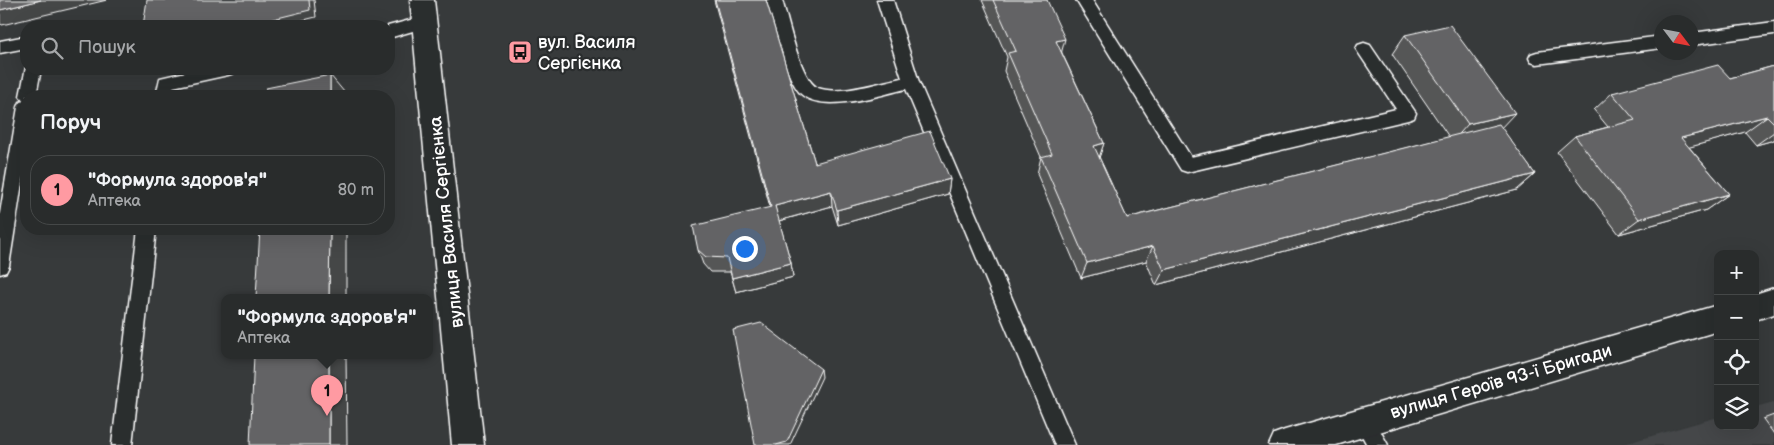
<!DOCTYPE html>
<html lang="uk">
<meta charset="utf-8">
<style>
:root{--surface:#292c2c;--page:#313434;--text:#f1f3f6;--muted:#a5a7a9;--line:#454848;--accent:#ff9aa2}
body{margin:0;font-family:"Balsamiq Sans",sans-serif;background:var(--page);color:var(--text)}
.controls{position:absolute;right:15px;bottom:15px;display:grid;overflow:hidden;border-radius:10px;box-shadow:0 5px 20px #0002}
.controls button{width:45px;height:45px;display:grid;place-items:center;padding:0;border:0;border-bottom:1px solid var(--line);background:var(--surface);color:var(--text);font:25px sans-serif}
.compass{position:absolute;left:1654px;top:15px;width:45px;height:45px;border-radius:50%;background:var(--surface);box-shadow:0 5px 20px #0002;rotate:122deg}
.you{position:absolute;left:744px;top:248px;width:18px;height:18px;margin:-12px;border:4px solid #fff;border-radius:50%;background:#1a73e8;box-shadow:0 0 0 8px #1a73e833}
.badge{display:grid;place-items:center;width:32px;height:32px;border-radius:50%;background:var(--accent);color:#111;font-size:16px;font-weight:700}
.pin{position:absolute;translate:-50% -41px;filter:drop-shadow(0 1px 2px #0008)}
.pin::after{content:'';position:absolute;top:26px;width:18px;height:15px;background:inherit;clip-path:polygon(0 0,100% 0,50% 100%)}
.popup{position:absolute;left:221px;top:294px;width:212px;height:65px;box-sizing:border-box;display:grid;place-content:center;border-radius:10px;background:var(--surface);filter:drop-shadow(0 1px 4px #0005);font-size:16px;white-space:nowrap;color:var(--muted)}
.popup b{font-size:19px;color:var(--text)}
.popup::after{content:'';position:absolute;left:50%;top:100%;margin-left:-10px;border:10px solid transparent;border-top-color:var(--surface)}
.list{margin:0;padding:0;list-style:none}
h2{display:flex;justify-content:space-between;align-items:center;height:65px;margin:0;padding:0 20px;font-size:21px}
h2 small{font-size:16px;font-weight:400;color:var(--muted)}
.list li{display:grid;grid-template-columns:32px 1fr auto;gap:15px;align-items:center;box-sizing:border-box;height:70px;margin:0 10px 10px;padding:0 10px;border:1px solid var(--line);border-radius:20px}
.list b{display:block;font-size:19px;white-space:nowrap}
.list p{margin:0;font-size:16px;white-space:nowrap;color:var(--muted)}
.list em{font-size:16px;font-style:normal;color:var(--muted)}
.icon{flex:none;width:28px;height:28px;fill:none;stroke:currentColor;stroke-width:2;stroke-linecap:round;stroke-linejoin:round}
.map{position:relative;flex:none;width:1774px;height:445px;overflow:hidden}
.search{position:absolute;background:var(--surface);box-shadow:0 5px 20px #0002;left:20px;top:20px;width:375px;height:55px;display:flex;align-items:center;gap:12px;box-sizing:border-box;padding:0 18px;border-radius:20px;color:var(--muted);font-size:19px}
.panel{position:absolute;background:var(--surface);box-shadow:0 5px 20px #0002;left:20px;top:90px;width:375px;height:145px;border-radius:20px}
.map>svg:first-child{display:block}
.built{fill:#444748}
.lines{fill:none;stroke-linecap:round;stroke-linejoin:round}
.service-casing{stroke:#fff;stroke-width:3}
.tertiary-casing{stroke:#fff;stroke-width:3}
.secondary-casing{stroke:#fff;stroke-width:3}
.service{fill:#2a2d2e;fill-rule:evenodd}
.tertiary{fill:#2a2d2e;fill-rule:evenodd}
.secondary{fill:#2a2d2e;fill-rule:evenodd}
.wall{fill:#555657;stroke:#fff}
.shaded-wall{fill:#454647;stroke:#fff}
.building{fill:#636465;stroke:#fff}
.labels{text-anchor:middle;stroke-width:4.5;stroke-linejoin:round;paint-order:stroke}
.poi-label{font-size:18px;fill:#fff;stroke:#2a2d2e;text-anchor:start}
.street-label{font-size:18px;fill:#fff;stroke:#2a2d2e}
</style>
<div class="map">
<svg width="1774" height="445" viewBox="0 0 1774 445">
<rect width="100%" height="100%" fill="#373a3b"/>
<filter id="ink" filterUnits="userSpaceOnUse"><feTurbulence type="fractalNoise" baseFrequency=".02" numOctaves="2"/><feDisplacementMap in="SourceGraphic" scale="10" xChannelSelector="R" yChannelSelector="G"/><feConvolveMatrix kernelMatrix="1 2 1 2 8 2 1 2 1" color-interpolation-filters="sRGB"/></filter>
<g filter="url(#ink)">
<!-- built -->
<polygon class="built" points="1774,402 1774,445 1620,445 1718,417 1718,426 1755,426 1755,407"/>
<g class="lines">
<!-- service casing -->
<g class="service-casing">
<g id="service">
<path d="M766,0H782C788,19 800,80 818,88C838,96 881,82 902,78L877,0H893L919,82L1075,445H1055L906,89C880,95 823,114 801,94C785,78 773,23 766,0Z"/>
<polygon points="1076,0 1092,0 1191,157 1396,109 1356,49 1358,45 1364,43 1370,45 1416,113 1414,118 1408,120 1187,172 1181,170"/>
<polygon points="425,16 430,18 433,22 430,26 389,38 388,26"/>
<polygon points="1774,22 1774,34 1692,45 1692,33"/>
<polygon points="26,36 26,48 0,53 0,41"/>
<polygon points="1662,36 1662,48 1537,64 1531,62 1529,58 1531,54 1537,52"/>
<polygon points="26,67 26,69 41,69 36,96 26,96 26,157 9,266 6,272 0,274 0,213 18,107 20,102 24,101 20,96"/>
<polygon points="199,69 236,69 234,73 228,75 173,87 172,96 156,96 160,78"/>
<polygon points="138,229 156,229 132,445 112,445"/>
<polygon points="1364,412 1371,414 1388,445 1367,445 1354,421 1357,414"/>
</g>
</g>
<!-- tertiary casing -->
<g class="tertiary-casing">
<g id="tertiary">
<polygon points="1774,288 1774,314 1755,320 1755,294"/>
<polygon points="1718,305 1718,331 1336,445 1269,445 1274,434 1285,430"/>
</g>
</g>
<!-- secondary casing -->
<g class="secondary-casing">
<polygon id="secondary" points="410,0 434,0 484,445 452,445"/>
</g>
<!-- service -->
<use href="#service" class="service"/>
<!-- tertiary -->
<use href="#tertiary" class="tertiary"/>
<!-- secondary -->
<use href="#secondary" class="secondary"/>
</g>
<!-- wall -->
<g class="wall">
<polygon points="714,0 766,0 815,163 950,179 948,194 838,225 832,206 779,221 791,263 793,277 736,292 730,272 710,272 703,264 698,250 770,207"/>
<polygon points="982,0 1047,0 1062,53 1104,143 1099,157 1127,218 1449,137 1392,54 1405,35 1501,128 1535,174 1517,190 1156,285 1146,261 1081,278 1037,174 1041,157 1004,71 1007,57"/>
<polygon points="1774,66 1774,140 1756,145 1745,132 1689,147 1729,194 1706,210 1619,234 1557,152 1575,136 1608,127 1594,110 1612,93 1730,78"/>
<polygon points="1774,415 1774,434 1763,419"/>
</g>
<!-- shaded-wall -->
<g class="shaded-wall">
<polygon points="41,0 107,0 2,25 0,23 0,10"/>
<polygon points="309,0 314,0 316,17 279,26 245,26"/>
<polygon points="1065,39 1060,58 1056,41"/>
<polygon points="330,75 345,93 345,96 330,96"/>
<polygon points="1515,113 1498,131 1453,141 1468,124"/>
<polygon points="1767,116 1745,132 1661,155 1681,138"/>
<polygon points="1774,132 1774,140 1756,145"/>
<polygon points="1104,143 1098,161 1094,146"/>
<polygon points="1535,174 1517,190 1156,285 1164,270"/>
<polygon points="950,179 948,194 838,225 837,210"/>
<polygon points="831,191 832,206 778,221 775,206"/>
<polygon points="1729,194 1706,210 1619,234 1639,219"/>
<polygon points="330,229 346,229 346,297 329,297"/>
<polygon points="1153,246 1146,261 1081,278 1087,263"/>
<polygon points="791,263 793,277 736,292 732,278"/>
<polygon points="329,355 346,355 347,445 329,445"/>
<polygon points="821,369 822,377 790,445 776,445"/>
</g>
<!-- building -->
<g class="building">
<polygon points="0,0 41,0 0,10"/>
<polygon points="147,0 309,0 310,10 245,26 143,26"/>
<polygon points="715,0 766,0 815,163 930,131 950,179 837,210 831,191 775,206 791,263 732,278 727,258 706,257 698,250 693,226 771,207"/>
<polygon points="993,0 1047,0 1065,39 1056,41 1104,143 1094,146 1127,218 1499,124 1535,174 1164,270 1153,246 1087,263 1041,157 1052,154 1008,53 1016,51"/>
<polygon points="1450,25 1515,113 1468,124 1405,35"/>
<polygon points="1718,65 1730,78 1774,66 1774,123 1767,116 1681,138 1729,194 1639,219 1575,136 1635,120 1612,93"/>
<polygon points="330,75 330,96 266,96 266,88"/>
<polygon points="260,229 330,229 329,297 256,297"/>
<polygon points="761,323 821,369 787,442 776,445 755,445 733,330"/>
<polygon points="254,355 329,355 329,445 250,445"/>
</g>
</g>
<!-- icons -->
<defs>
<g id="bus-square" transform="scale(1.25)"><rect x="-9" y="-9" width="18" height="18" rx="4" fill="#ff9aa2" stroke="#2a2d2e"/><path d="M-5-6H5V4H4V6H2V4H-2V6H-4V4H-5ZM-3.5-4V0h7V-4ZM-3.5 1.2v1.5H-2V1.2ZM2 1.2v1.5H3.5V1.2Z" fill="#111"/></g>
</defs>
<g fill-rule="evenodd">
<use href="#bus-square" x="520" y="52"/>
</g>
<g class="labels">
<!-- poi labels -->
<g class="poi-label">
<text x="538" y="48">вул. Василя<tspan x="538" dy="21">Сергієнка</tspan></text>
</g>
<!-- street labels -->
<g class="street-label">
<text transform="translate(446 222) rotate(-96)" y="6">вулиця Василя Сергієнка</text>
<text transform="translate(1501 381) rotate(-16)" y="6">вулиця Героїв 93-ї Бригади</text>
</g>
</g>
</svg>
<div class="controls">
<button>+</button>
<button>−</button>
<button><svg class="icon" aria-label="locate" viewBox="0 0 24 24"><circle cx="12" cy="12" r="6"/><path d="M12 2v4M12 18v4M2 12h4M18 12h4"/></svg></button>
<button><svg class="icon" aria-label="layers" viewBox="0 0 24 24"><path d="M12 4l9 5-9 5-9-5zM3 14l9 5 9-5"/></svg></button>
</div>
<svg class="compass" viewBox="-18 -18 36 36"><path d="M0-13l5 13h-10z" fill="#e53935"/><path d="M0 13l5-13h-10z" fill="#a5a7a9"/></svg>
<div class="you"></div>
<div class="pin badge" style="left:327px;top:416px">1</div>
<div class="popup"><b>&quot;Формула здоров'я&quot;</b>Аптека</div>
<div class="search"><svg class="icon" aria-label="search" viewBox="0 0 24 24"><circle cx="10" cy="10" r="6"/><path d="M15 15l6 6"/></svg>Пошук</div>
<section class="panel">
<h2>Поруч<small></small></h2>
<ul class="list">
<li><span class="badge">1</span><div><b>&quot;Формула здоров'я&quot;</b><p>Аптека</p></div><em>80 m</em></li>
</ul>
</section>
</div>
